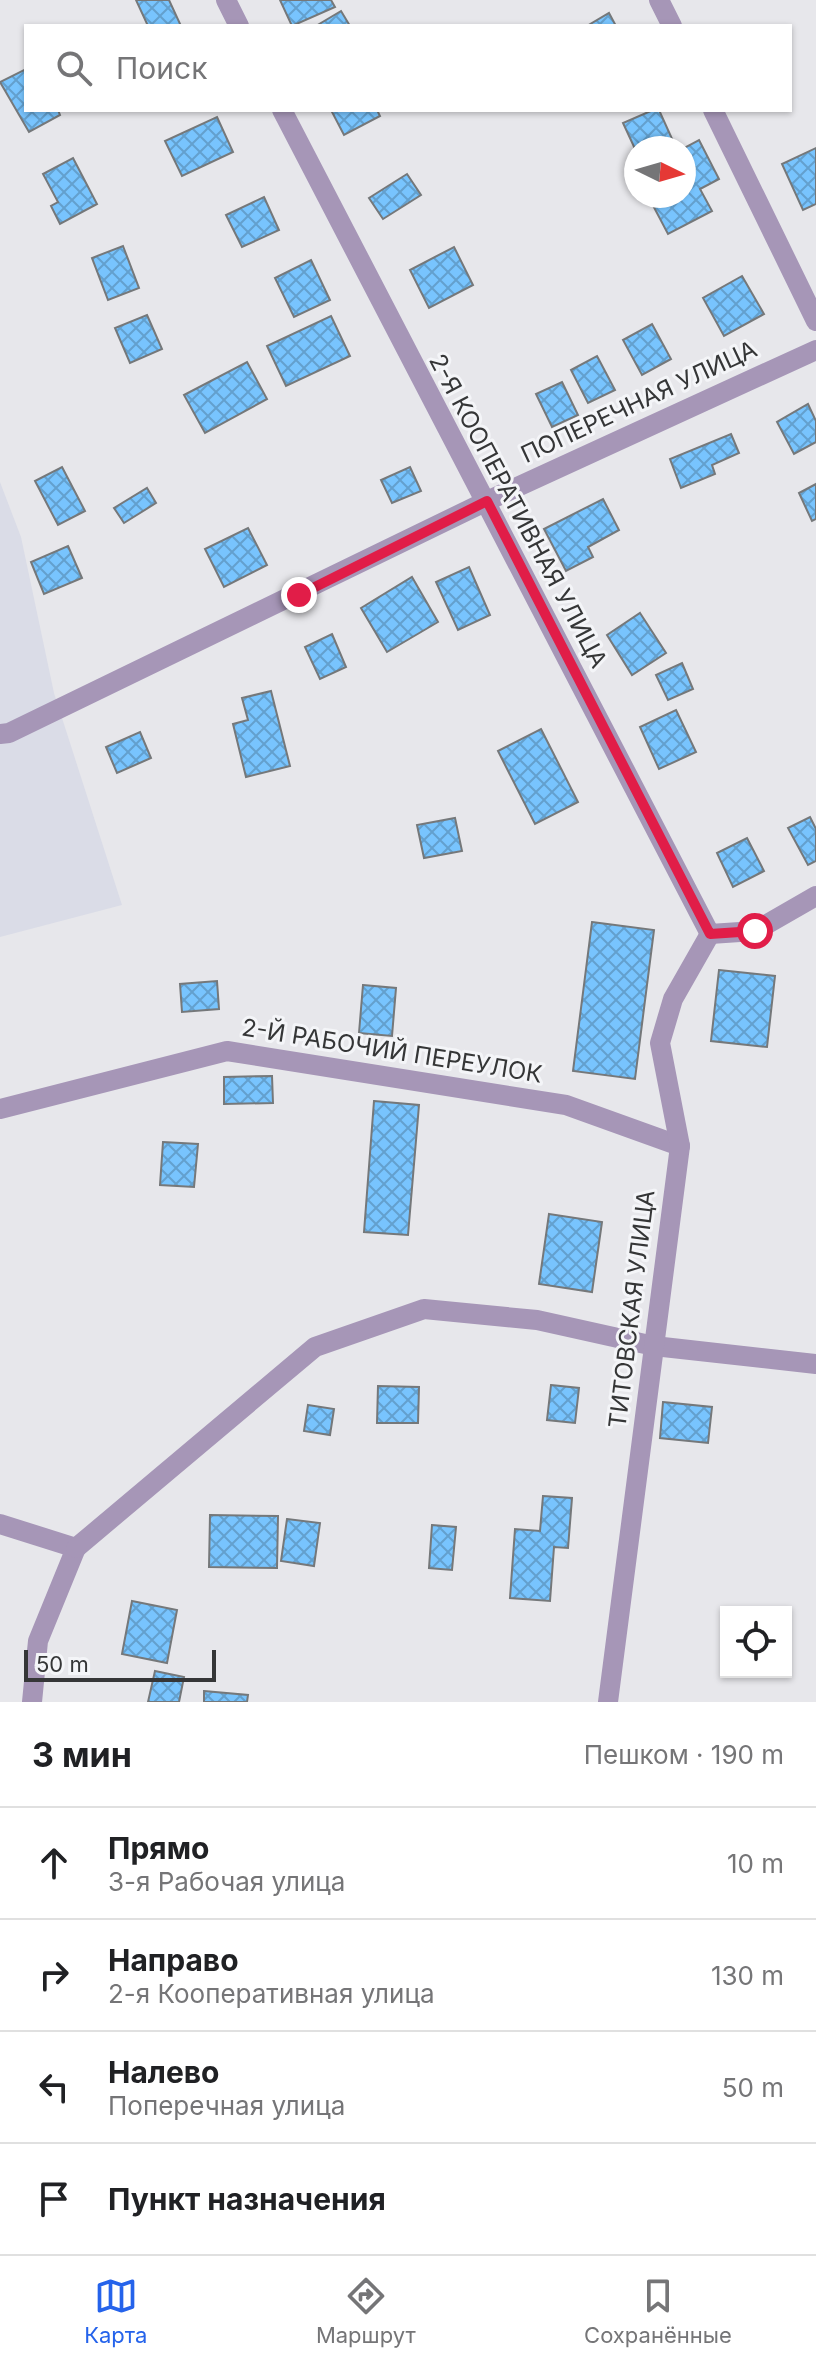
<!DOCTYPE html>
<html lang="ru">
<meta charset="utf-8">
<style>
:root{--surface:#fff;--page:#f6f6f6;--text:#202124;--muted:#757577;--line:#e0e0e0;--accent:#2563eb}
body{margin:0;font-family:Inter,sans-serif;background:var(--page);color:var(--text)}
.controls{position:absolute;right:24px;bottom:24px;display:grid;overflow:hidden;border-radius:0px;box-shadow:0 2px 6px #0004}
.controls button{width:72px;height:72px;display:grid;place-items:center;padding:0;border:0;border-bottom:2px solid var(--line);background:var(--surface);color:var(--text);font:40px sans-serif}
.compass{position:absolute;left:624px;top:136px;width:72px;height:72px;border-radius:50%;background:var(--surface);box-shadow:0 2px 6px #0004;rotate:95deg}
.scale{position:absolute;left:24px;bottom:20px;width:192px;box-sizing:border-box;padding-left:8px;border:4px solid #353637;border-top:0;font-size:22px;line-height:28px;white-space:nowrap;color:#353637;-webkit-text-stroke:6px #f4f5f8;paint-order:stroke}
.stop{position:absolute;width:24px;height:24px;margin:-18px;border:6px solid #e11d48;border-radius:50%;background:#fff}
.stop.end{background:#e11d48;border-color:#fff;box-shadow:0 2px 8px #0008}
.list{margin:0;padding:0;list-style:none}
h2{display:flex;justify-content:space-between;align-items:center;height:104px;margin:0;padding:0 32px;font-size:34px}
h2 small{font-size:26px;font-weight:400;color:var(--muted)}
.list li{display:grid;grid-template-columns:52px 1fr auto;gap:24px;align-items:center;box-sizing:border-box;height:112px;padding:0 32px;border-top:2px solid var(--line)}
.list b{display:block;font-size:30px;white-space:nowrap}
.list p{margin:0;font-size:26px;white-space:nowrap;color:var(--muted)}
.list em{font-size:26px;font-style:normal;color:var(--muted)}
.icon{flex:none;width:44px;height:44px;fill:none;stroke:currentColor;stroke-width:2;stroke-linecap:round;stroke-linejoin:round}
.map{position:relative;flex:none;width:816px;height:1702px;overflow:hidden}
.search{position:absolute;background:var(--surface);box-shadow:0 2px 6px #0004;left:24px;right:24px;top:24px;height:88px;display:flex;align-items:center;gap:20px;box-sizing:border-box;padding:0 28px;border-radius:0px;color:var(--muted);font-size:30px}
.sheet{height:552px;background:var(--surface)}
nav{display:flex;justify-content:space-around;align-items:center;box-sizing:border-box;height:112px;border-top:2px solid var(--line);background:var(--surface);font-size:22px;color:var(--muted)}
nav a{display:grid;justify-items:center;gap:4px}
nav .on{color:var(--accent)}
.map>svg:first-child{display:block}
.built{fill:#dadce7}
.building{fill:url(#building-cross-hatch);stroke:#75787a;stroke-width:2}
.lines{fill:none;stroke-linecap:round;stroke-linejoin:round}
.street{stroke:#a696b7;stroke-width:20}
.route{stroke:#e11d48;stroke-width:10}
.labels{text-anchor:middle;stroke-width:6;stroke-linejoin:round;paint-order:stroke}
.street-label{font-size:24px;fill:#353637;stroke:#f4f5f8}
</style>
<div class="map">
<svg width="816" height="1702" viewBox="0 0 816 1702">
<defs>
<pattern id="building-cross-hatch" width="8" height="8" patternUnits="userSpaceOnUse" patternTransform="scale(2)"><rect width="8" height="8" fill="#78c4fe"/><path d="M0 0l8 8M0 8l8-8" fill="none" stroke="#63a0ce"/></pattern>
</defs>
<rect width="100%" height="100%" fill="#e7e7eb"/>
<!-- built -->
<polygon class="built" points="0,482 21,537 54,693 122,905 0,937"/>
<!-- building -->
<g class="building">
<polygon points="136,0 169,0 181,26 148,26"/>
<polygon points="280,0 331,0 335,7 292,26"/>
<polygon points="341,11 350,26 316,26"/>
<polygon points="609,13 616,26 587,26"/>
<polygon points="26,69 26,110 58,110 60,115 29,132 0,82"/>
<polygon points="331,110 377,110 380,116 344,135"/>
<polygon points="653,110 659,110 673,141 656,148 636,148 636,151 623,123"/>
<polygon points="217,117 233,152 182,176 165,141"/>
<polygon points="699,140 719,179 700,189 712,211 668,234 648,196 684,196 684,148"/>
<polygon points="816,148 816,204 803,210 782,164"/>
<polygon points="73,158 97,204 60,224 51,206 58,202 43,174"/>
<polygon points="407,174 421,195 383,219 369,198"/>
<polygon points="264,197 279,230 242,247 226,215"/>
<polygon points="123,246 139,288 108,300 92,258"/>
<polygon points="454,247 473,285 429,308 410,270"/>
<polygon points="311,260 330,300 294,317 275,278"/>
<polygon points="742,276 764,314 724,336 703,298"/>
<polygon points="147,315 162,349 130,363 115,328"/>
<polygon points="331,316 350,356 286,386 267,346"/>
<polygon points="652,324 671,359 642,375 623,340"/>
<polygon points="597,356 615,390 588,403 571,370"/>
<polygon points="247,362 267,399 205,433 184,395"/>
<polygon points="562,382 578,415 552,427 536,394"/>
<polygon points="808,404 816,421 816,442 794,454 777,422"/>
<polygon points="731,434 739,453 712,465 715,474 681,488 670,459"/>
<polygon points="62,467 85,511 58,525 35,481"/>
<polygon points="410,467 421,491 392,503 381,480"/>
<polygon points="816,484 816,519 812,521 799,493"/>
<polygon points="147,488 156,503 124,523 114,508"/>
<polygon points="603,499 619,530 588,547 593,557 566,571 544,529"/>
<polygon points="248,528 267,565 224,587 205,549"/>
<polygon points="68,546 82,578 44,594 31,562"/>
<polygon points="469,567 490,615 458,630 436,582"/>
<polygon points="412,577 438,622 387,652 361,608"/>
<polygon points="640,613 666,653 632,675 607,635"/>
<polygon points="332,634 346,667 320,679 305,647"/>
<polygon points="682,663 693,689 668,700 656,675"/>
<polygon points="271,691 290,766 246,777 233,724 248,720 242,698"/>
<polygon points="676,710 696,752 659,769 640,727"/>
<polygon points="541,729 578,802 535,824 498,751"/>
<polygon points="140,732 151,758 117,773 106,747"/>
<polygon points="810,817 816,829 816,861 808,865 788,828"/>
<polygon points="455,818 462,851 424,858 417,825"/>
<polygon points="747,838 764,871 733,887 717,853"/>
<polygon points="592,922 654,930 635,1079 573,1071"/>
<polygon points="719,970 775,976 767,1047 711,1041"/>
<polygon points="217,981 219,1009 182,1012 180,984"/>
<polygon points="363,985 396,988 392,1036 359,1033"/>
<polygon points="272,1076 273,1103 224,1104 224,1077"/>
<polygon points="374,1101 419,1105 408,1235 364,1232"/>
<polygon points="163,1142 198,1144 194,1187 160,1185"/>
<polygon points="549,1214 602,1222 592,1292 539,1284"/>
<polygon points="551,1385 579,1388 575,1423 547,1420"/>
<polygon points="378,1386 419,1387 418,1423 377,1423"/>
<polygon points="663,1402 712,1407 708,1443 660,1438"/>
<polygon points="308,1405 334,1409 330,1435 304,1431"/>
<polygon points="543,1496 572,1498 568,1548 554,1547 550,1601 510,1598 515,1529 540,1531"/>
<polygon points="210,1515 278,1516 277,1568 209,1567"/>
<polygon points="287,1519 320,1523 314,1566 281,1561"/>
<polygon points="432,1525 456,1527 452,1570 429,1568"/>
<polygon points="132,1601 177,1610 167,1663 122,1654"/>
<polygon points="155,1671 184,1677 179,1702 148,1702"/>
<polygon points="204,1691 248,1695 247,1702 204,1702"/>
</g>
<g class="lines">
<!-- street -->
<g class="street">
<polyline points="226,0 239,26"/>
<polyline points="659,0 672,26"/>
<polyline points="282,110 710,934"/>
<polyline points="713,110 816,321"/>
<polyline points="0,734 9,733 487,501 816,350"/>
<polyline points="710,934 755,931 816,896"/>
<polyline points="0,1109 227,1051 566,1105 680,1146"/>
<polyline points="0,1524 76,1548 38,1641 32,1702"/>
<polyline points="76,1548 315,1347 424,1309 537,1320 654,1346 816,1364"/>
<polyline points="608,1702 680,1146 660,1043 673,999 710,934"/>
</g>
</g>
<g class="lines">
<!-- route -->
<polyline class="route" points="299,595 487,501 710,934 755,931"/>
</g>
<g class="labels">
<!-- street labels -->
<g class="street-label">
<text transform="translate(639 402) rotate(-25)" y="8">ПОПЕРЕЧНАЯ УЛИЦА</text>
<text transform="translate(518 511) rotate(62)" y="8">2-Я КООПЕРАТИВНАЯ УЛИЦА</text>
<text transform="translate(392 1051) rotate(9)" y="8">2-Й РАБОЧИЙ ПЕРЕУЛОК</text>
<text transform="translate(632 1309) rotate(-83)" y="8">ТИТОВСКАЯ УЛИЦА</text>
</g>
</g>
</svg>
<div class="controls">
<button><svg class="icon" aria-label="locate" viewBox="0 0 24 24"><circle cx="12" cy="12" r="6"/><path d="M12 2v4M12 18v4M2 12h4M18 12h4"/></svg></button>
</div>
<svg class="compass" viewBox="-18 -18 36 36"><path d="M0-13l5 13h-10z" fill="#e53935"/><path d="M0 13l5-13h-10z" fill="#757577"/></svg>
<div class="scale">50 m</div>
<div class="stop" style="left:755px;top:931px"></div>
<div class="stop end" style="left:299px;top:595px"></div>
<div class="search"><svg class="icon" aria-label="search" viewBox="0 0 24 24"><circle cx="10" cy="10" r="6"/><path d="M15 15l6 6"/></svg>Поиск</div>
</div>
<section class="sheet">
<h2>3 мин<small>Пешком · 190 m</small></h2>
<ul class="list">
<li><svg class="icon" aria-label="ahead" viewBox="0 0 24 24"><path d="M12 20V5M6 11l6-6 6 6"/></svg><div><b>Прямо</b><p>3-я Рабочая улица</p></div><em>10 m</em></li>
<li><svg class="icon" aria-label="right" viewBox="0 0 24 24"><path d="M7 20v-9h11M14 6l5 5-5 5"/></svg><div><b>Направо</b><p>2-я Кооперативная улица</p></div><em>130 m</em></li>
<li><svg class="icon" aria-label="left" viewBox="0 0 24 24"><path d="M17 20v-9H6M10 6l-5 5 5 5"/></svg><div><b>Налево</b><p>Поперечная улица</p></div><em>50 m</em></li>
<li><svg class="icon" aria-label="arrive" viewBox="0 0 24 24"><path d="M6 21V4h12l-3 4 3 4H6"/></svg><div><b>Пункт назначения</b></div></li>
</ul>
</section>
<nav>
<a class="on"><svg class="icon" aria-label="map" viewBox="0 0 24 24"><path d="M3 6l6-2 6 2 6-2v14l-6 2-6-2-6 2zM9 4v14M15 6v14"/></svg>Карта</a>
<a><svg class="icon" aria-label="directions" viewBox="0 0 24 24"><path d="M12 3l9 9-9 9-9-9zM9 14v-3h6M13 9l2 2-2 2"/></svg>Маршрут</a>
<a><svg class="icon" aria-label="saved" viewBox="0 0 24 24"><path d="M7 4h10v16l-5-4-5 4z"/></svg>Сохранённые</a>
</nav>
